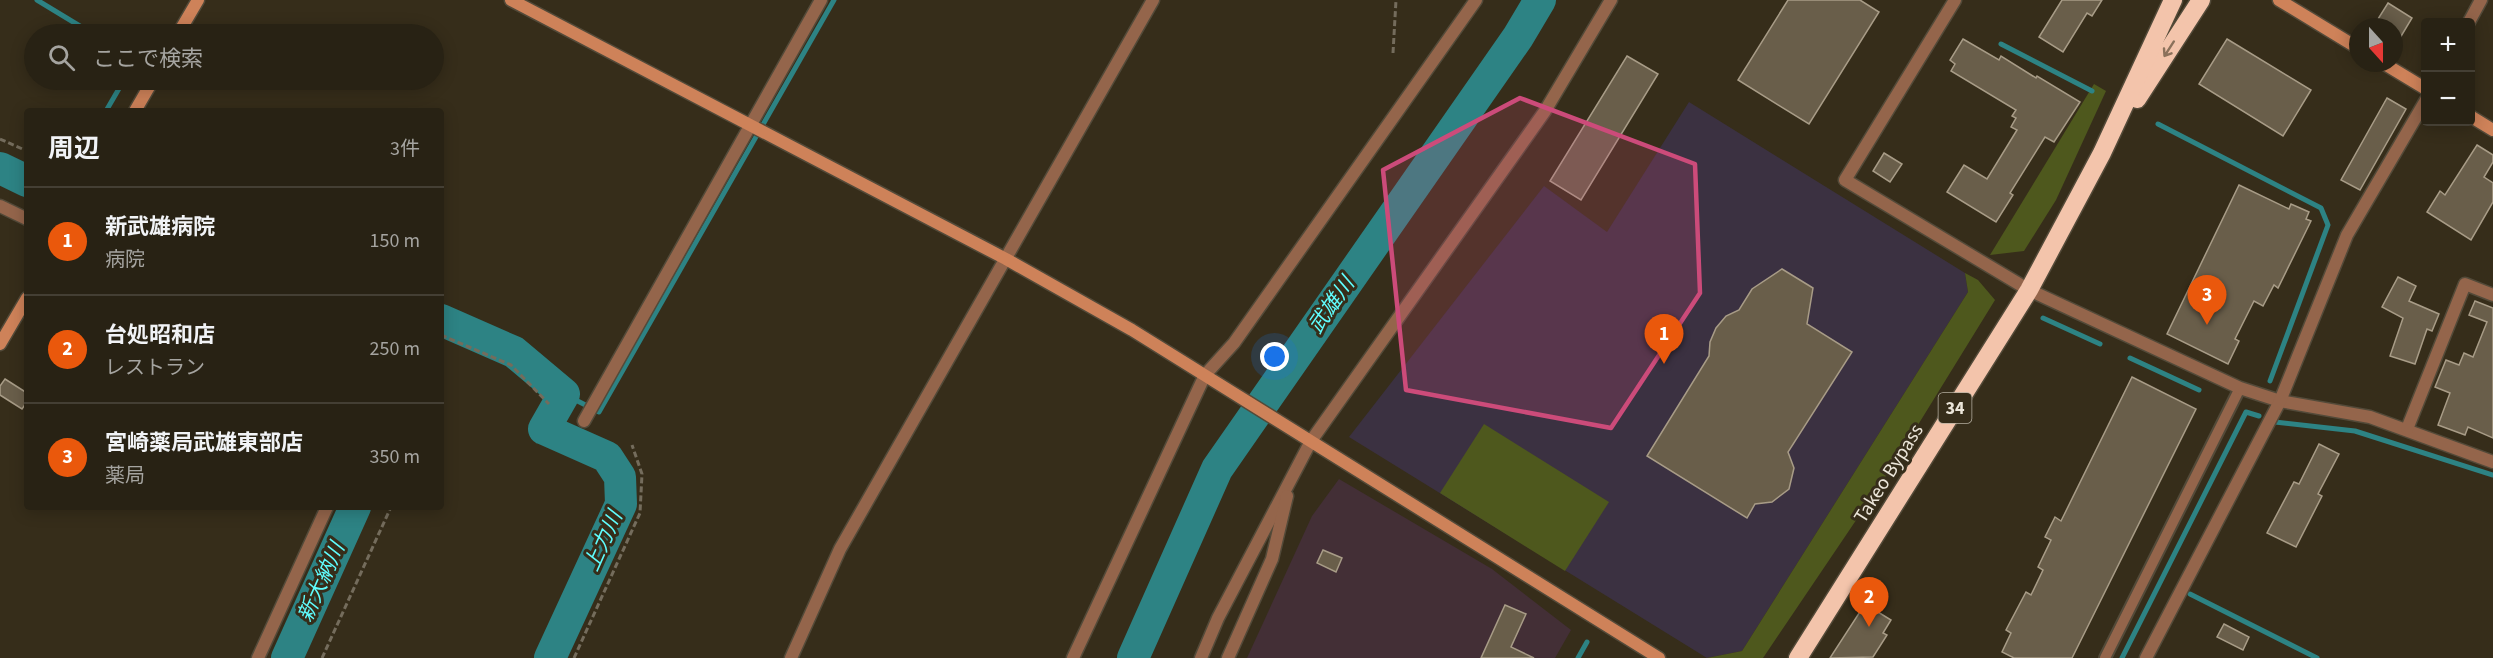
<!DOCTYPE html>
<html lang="ja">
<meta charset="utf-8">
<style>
:root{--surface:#282214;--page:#342f22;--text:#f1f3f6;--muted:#a5a4a0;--line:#443f34;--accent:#ea580c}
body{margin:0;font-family:"Source Sans 3","Noto Sans JP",sans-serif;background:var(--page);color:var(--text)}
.controls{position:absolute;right:18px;top:18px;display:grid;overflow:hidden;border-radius:6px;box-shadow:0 3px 15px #0003}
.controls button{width:54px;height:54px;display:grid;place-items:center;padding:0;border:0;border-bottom:2px solid var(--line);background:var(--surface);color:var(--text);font:30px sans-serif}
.compass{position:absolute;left:2349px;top:18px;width:54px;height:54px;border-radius:50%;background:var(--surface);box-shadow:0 3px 15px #0003;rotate:159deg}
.you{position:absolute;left:1275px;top:357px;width:21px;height:21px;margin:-15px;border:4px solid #fff;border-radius:50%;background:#1a73e8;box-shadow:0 0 0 9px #1a73e833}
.badge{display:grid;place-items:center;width:39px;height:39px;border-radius:50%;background:var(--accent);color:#fff;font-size:20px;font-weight:700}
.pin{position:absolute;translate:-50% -50px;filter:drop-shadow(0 2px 3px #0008)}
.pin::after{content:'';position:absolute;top:32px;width:21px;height:18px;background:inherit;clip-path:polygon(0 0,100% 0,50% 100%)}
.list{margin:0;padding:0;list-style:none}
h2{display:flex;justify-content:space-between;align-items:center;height:78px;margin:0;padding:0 24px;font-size:26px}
h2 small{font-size:20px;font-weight:400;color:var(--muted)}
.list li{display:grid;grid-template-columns:39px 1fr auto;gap:18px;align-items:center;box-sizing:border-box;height:108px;padding:0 24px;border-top:2px solid var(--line)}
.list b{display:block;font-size:22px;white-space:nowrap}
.list p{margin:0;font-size:20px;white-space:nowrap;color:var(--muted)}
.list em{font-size:20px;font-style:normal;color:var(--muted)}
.icon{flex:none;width:33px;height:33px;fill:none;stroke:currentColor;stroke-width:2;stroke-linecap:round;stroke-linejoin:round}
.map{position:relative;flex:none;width:2493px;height:658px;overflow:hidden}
.search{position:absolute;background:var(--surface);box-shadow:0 3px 15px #0003;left:24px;top:24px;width:420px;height:66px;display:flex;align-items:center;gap:15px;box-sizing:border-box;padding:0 21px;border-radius:33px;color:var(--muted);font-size:22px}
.panel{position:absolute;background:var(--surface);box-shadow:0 3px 15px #0003;left:24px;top:108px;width:420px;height:402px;border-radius:6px}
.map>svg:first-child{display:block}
.industrial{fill:#432f36}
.medical{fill:#3b3141}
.green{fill:#4e581d}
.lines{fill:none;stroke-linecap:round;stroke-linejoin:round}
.stream{stroke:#2d8384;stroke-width:5}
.river{stroke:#2d8384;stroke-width:32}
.building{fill:#695e4a;stroke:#a89c87;stroke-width:1.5}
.lane-casing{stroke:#534a39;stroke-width:14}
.street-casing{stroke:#534a39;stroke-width:15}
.secondary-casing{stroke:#534a39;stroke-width:15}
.highway-casing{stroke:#534a39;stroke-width:21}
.path{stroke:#746c5c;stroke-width:3;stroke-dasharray:6 3;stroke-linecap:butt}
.lane{stroke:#94654b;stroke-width:10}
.street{stroke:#94654b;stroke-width:12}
.secondary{stroke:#ce8259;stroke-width:12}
.highway{stroke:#f3c4ab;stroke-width:18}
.oneway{stroke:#8b715b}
.marked{fill:#cc4b7a;fill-opacity:0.2;stroke:#cc4b7a;stroke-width:4.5;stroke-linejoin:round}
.labels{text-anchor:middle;stroke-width:6;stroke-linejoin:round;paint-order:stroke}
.shield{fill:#362d1a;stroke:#b5aea0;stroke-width:1.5}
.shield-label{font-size:18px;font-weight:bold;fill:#ebe5d9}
.street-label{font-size:20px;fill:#ebe5d9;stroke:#362d1a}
.water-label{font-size:21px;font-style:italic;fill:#5ffcfd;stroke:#362d1a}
</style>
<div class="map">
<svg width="2493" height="658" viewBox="0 0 2493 658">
<rect width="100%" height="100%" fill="#362d1a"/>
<!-- industrial -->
<polygon class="industrial" points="1339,479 1492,569 1571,630 1555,658 1247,658 1312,516"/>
<!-- medical -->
<polygon class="medical" points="1689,102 1965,273 1968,292 1742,651 1707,658 1349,437 1544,186 1607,232"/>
<!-- green -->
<g class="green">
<polygon points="2094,84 2106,91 2056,200 2024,251 1990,255"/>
<polygon points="1965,273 1978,280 1995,300 1892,467 1763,658 1707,658 1742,651 1968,292"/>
<polygon points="1484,424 1609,502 1565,571 1440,493"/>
</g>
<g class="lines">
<!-- stream -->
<g class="stream">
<polyline points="37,0 93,34"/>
<polyline points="2001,44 2092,91"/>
<polyline points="106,111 124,80"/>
<polyline points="2158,124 2321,208 2328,225 2270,381"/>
<polyline points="2043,318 2100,344"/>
<polyline points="2130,358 2199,390"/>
<polyline points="564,394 599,412 834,0"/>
<polyline points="2275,422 2355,431 2493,475"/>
<polyline points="2190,594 2317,658"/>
<polyline points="1578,658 1587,642"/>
<polyline points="2122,658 2246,412 2259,416"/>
</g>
<!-- river -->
<g class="river">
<polyline points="0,168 27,181"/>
<polyline points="441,320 514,352 564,394 544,429 607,457 620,477 621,504 550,658"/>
<polyline points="287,658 355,507"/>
<polyline points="1133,658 1217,469 1518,37 1540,0"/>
</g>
</g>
<!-- building -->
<g class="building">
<polygon points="1788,0 1860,0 1879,12 1809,124 1738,80"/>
<polygon points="2062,0 2102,0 2092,16 2087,13 2063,52 2039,37"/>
<polygon points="2388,3 2412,18 2394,48 2394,27 2373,27"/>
<polygon points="1963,39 1999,60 2001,56 2036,78 2037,76 2080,102 2054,142 2045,137 2010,193 2013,195 1996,222 1947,192 1964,165 1987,179 2017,130 2011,127 2016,118 2012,116 2016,110 1951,71 1955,64 1950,60"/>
<polygon points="2227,39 2311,90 2283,136 2199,84"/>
<polygon points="1627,56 1658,74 1581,200 1550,181"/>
<polygon points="2387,98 2406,109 2360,190 2341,180"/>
<polygon points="2477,145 2493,155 2493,162 2484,177 2493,183 2493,202 2471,240 2427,212 2440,191 2445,195"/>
<polygon points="1884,153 1902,164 1890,182 1873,171"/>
<polygon points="2239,185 2289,209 2291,204 2309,212 2306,219 2311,221 2278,288 2274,285 2263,306 2254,301 2235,339 2239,341 2228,364 2167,334"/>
<polygon points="1782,269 1813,288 1807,324 1852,352 1788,452 1794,468 1789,489 1772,502 1755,504 1747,518 1647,456 1709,356 1710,342 1716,328 1726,316 1739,310 1752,289"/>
<polygon points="2398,277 2416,286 2409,301 2439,314 2432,331 2427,329 2415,364 2390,356 2403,318 2382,307"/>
<polygon points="2475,301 2493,308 2493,438 2468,427 2465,435 2438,425 2450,393 2435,387 2446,360 2459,365 2464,353 2473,357 2487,322 2469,315"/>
<polygon points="2132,377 2196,409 2072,658 2014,658 2002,652 2011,633 2006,630 2026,592 2031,595 2043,570 2038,567 2051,540 2045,537 2055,517 2061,521"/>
<polygon points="5,379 27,393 27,402 22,409 0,395 0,386"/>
<polygon points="2319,444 2339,454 2318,494 2322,496 2296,547 2267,533 2294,482 2299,484"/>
<polygon points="1323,550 1342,558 1336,572 1317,563"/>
<polygon points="1865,604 1891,620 1883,633 1887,635 1873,657 1830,658"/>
<polygon points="1505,605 1526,614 1511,647 1534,658 1481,658"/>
<polygon points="2224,624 2249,637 2243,650 2217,637"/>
</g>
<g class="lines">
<!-- lane casing -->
<g class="lane-casing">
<polyline id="lane" points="2105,658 2240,388"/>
</g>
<!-- street casing -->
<g class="street-casing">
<g id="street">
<polyline points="1955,0 1845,180 2029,290 2240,388 2280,401 2370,417 2493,462"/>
<polyline points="2469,22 2481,0"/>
<polyline points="0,206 27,219"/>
<polyline points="584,421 821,0"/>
<polyline points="2407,429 2465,284 2493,295"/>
<polyline points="258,658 327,507"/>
<polyline points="791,658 840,549 1153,0"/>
<polyline points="1073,658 1205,375 1234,343 1476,0"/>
<polyline points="1201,658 1218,618 1311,441 1545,111 1611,0"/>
<polyline points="1228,658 1272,559 1287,496"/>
<polyline points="2146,658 2280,401 2347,235 2426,100"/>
</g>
</g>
<!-- secondary casing -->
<g class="secondary-casing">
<g id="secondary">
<polyline points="511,0 1006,259 1132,330 1659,658"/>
<polyline points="2279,0 2358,48"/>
<polyline points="178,34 198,0"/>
<polyline points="2383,63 2426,89"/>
<polyline points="135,111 153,80"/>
<polyline points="2470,116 2493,130"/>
<polyline points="0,344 27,298"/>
</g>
</g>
<!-- highway casing -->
<g class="highway-casing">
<g id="highway">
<polyline points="2137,99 2201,0"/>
<polyline points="1798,658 2029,290 2102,153 2173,0"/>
</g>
</g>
<!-- path -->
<g class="path">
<polyline points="1393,53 1396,0"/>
<polyline points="0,139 27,151"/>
<polyline points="441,335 511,365 549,404"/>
<polyline points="322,658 391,507"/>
<polyline points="574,658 640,513 642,474 632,445"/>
</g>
<!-- lane -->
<use href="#lane" class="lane"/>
<!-- street -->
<use href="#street" class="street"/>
<!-- secondary -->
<use href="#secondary" class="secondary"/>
<!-- highway -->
<use href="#highway" class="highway"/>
</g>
<!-- one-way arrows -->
<defs><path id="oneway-shaft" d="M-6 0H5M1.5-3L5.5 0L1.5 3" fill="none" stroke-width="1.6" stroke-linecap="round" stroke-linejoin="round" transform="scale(1.5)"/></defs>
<use class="oneway" href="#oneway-shaft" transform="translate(2169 49) rotate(123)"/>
<!-- marked area -->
<path class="marked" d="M1520,98L1695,164L1700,293L1611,428L1406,390L1383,170Z"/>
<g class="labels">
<!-- shield labels -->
<rect class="shield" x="1938.5" y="393" width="33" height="30" rx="4.5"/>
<g class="shield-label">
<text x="1955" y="414">34</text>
</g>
<!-- street labels -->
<g class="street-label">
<text transform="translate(1888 473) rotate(-58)" y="7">Takeo Bypass</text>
</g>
<!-- water labels -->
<g class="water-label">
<text transform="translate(1331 305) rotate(-55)" y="7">武雄川</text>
<text transform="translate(603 541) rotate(-66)" y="7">上力川</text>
<text transform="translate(321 582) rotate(-66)" y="7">新大納川</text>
</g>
</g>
</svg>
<div class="controls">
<button>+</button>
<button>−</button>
</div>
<svg class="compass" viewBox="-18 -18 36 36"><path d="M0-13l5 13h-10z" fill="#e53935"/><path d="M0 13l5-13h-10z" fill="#a5a4a0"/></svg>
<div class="you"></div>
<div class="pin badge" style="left:1664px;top:364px">1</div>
<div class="pin badge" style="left:1869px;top:627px">2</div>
<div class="pin badge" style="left:2207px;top:325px">3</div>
<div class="search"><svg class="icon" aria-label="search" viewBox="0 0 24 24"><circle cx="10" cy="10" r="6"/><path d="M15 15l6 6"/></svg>ここで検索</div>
<section class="panel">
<h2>周辺<small>3件</small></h2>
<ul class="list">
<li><span class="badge">1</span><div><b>新武雄病院</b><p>病院</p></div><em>150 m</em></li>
<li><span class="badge">2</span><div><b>台処昭和店</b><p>レストラン</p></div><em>250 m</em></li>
<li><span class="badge">3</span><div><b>宮崎薬局武雄東部店</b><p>薬局</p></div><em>350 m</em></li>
</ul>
</section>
</div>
